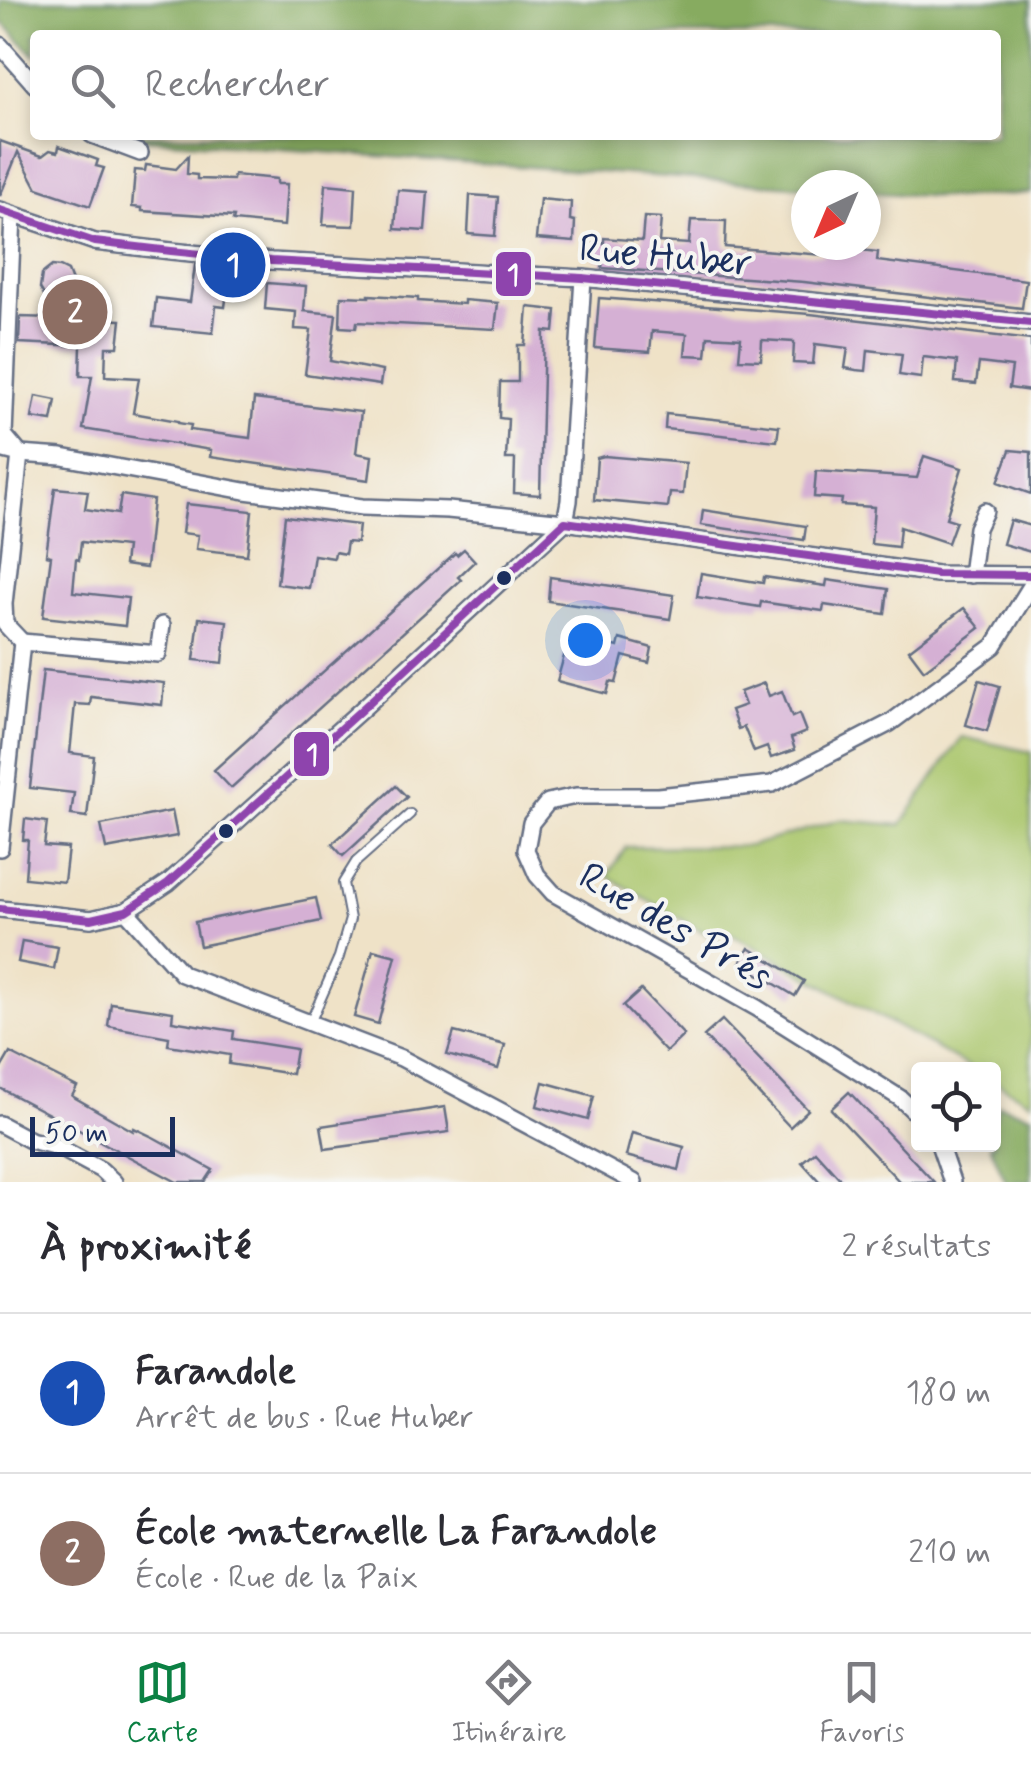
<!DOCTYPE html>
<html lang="fr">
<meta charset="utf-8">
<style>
:root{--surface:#fff;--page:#f2f2f3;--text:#2b2b33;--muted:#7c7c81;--line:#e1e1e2;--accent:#0b8043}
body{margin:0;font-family:Mynerve,sans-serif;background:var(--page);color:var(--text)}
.controls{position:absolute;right:30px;bottom:30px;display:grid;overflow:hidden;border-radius:10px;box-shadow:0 5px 15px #0003}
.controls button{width:90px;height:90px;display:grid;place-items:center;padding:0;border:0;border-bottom:2px solid var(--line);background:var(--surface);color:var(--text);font:50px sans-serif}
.compass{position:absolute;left:791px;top:170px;width:90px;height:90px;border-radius:50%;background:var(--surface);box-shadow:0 5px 15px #0003;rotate:224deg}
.scale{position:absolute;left:30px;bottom:25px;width:145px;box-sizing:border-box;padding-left:10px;border:5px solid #1b2f5e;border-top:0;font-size:28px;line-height:35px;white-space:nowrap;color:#1b2f5e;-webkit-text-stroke:8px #f6f6f2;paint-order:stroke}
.you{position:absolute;left:585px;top:640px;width:35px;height:35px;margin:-25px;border:8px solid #fff;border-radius:50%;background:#1a73e8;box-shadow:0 0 0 15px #1a73e833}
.badge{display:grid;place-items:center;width:65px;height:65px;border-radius:50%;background:var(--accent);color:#fff;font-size:32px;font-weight:700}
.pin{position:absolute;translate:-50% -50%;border:5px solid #fff;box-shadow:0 2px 10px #0006}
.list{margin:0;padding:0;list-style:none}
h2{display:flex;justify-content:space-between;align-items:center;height:130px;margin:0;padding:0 40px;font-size:42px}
h2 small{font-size:32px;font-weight:400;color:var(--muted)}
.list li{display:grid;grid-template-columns:65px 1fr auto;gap:30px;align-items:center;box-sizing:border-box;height:160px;padding:0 40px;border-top:2px solid var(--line)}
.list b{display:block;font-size:38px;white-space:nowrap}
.list p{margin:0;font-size:32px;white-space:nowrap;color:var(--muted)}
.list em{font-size:32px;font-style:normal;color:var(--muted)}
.icon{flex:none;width:55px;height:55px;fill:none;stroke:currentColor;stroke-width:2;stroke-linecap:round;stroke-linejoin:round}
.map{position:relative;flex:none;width:1031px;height:1182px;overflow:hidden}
.search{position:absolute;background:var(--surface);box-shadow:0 5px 15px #0003;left:30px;right:30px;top:30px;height:110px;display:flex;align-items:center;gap:25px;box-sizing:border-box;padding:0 35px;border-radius:10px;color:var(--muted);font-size:38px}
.sheet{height:450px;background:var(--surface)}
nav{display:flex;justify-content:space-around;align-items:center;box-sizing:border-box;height:140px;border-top:2px solid var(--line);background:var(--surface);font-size:28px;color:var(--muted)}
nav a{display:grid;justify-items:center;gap:5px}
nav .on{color:var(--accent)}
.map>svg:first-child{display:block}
.green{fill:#aac66c;stroke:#627a65;stroke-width:2.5}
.forest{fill:#87ab60;stroke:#516d5f;stroke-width:2.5}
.building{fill:#d5b0d4}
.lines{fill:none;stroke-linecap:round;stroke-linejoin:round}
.service-casing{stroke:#656e83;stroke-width:12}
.minor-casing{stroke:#656e83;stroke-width:20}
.service{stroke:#fff;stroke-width:8}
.minor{stroke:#fff;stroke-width:15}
.bus-1-casing{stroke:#f6f6f2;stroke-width:15}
.bus-1{stroke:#8e44ad;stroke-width:8}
.bus-dot{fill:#1b2f5e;stroke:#f6f6f2;stroke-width:4}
.labels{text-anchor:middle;stroke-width:8;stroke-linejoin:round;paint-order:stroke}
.street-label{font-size:40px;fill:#1b2f5e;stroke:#f6f6f2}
.line-badge{stroke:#f6f6f2;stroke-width:4}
.badge-label{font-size:28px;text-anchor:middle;font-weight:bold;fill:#fff}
</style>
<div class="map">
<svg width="1031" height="1182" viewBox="0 0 1031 1182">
<rect width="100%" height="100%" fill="#f6f6f2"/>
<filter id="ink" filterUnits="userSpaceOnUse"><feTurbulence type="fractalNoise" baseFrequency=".01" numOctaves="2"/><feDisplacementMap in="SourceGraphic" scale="20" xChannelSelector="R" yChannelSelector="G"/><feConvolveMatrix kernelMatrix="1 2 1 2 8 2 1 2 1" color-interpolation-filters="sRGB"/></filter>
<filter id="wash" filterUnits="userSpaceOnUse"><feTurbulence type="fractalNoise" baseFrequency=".0048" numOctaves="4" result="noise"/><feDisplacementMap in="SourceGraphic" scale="40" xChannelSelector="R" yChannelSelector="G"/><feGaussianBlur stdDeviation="2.25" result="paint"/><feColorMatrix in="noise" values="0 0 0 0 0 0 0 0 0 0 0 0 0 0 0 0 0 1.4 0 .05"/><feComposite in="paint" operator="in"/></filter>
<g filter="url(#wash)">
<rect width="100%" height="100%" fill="#efe2c7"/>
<!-- green -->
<polygon class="green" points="962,737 1031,752 1031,1102 994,1081 994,1070 973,1069 723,929 715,939 607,876 626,847 749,846 840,820 901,825"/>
<!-- forest -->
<g class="forest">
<polygon points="0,0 1031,0 1031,193 955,198 866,192 866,185 806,185 806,187 132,138 127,135 996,135 996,35 35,35 35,56 0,20"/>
<polygon points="999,1105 1031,1115 1031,1182 1006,1182 990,1145 994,1144 994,1122"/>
</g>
<g id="blocks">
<!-- building -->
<g class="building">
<polygon points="0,141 42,156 50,150 58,152 59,146 98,160 96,166 104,168 90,206 37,188 18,152 0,196"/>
<polygon points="188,156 187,174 197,175 197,179 233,180 234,175 277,179 277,184 287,184 284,226 233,221 234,217 142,211 142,208 132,207 135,170 145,171 146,165 176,169"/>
<polygon points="326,184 356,187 354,226 323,225"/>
<polygon points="398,190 428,192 425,231 395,229"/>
<polygon points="470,195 498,197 495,236 468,234"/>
<polygon points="540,199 571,202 570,220 575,221 574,242 536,239"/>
<polygon points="644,217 661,218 659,242 689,244 691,220 726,221 725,247 823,255 824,246 878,252 877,261 1026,280 1022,308 804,282 602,268 603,260 594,259 595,242 604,243 604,238 642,241"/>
<polygon points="195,265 230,269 225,307 216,306 213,333 153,327 156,298 190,302"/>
<polygon points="52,266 60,267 68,271 73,284 55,314 40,288 42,274"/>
<polygon points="267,283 306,286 304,311 336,314 330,361 382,371 380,385 305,374 311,330 295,329 296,312 265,309"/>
<polygon points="369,295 418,298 418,301 464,304 464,300 498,303 495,329 357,322 356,328 340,327 341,296 369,297"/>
<polygon points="599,298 810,314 1031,340 1031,391 1009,388 1012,367 979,363 976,384 955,382 957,361 923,357 921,378 899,375 902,354 868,350 866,371 856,370 845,368 848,348 815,344 813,364 793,363 794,342 762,340 761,360 739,359 741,338 708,336 706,356 685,355 687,334 652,331 650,352 595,348"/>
<polygon points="528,307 556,310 554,332 544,331 540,495 514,493 515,459 506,459 508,419 499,418 500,382 518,382 518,345 525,345"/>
<polygon points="20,317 121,320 118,347 106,347 105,376 139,378 133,413 178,421 178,423 191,425 190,430 250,438 254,399 361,412 356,453 372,456 369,480 210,457 211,450 83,429 92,376 80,376 81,346 19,343"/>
<polygon points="36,396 56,400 52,421 32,418"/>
<polygon points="666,414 779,426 777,441 665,429"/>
<polygon points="1010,450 1031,452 1031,494 998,482"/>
<polygon points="604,456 686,463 683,494 670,493 668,507 594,500 597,458"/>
<polygon points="924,456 962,468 946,518 956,521 948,543 900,527 898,547 871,544 874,507 841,505 842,499 814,497 816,471 917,478"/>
<polygon points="55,488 88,491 85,509 118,514 121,495 153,500 146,568 124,565 126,547 81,542 79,560 76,559 73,592 128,598 125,626 43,617 51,556 46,555"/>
<polygon points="186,504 252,511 247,555 196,549 198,535 182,533"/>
<polygon points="703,510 806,526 804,540 701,525"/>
<polygon points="285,516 359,525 357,543 347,542 345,554 335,552 334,558 314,555 309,588 277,584"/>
<polygon points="1010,520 1031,526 1031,552 1003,544"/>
<polygon points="464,549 475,561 458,577 461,580 231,788 214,770 455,553 457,555"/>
<polygon points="701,573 763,583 764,577 826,586 827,580 888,589 885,614 824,605 823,611 761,602 760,607 697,597"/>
<polygon points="550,577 674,595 670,619 548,601"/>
<polygon points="964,608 980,628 924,670 909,650"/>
<polygon points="199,618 227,621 223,663 194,660"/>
<polygon points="569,638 591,645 592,640 618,647 620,639 652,648 649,663 623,656 616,683 610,682 607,694 557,681"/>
<polygon points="43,670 164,683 162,705 91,697 90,705 75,704 70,753 94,756 87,817 71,815 74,793 30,788"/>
<polygon points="979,680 1000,686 987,731 966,725"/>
<polygon points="764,683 769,696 782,691 792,717 799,714 806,732 791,738 795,750 771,758 767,747 754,752 744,727 738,729 731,710 745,705 740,692"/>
<polygon points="396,786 407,797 343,856 332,844"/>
<polygon points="172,811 177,836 106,849 101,825"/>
<polygon points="25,819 47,822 44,846 68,848 64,882 25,878 28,840 23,840"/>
<polygon points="316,898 321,921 200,946 195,922"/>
<polygon points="22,941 58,947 54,969 18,962"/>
<polygon points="749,948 804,981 795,996 740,963"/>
<polygon points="373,950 396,956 378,1024 354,1017"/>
<polygon points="641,990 684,1035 666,1052 623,1006"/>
<polygon points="111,1003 173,1012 172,1021 234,1031 233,1039 296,1049 292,1074 229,1064 230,1055 168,1045 169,1037 108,1026"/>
<polygon points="722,1020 808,1110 790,1127 704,1036"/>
<polygon points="454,1032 505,1045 498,1069 447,1055"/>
<polygon points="10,1053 77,1087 72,1096 133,1131 134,1128 153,1137 213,1170 205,1182 177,1182 0,1088 0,1070"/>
<polygon points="543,1082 594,1096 588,1120 537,1106"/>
<polygon points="849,1092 934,1182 900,1182 831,1109"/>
<polygon points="445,1107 449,1132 325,1149 321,1126"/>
<polygon points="632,1133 684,1147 679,1170 626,1156"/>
<polygon points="815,1151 843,1182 820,1182 802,1162"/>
</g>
</g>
</g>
<g filter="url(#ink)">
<use href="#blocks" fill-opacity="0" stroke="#656e83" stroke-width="2.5"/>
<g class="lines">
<!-- service casing -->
<g class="service-casing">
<polyline id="service" points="310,1023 339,957 350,919 343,883 356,862 410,814"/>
</g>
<!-- minor casing -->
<g class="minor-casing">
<g id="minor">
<polyline points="0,45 35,85"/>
<polyline points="92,135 140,153"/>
<polyline points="0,210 95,242 171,251 271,261 583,278 1031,323"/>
<polyline points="0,449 20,454 62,457 245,491 362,507 448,510 565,522 937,574 1031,575"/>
<polyline points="565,522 569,501 583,278"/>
<polyline points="971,575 977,528 985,511"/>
<polyline points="22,642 158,654 162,625"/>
<polyline points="0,848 22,642 5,624 4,604 20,454 4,435 13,215"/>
<polyline points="0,909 91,919 126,911 168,883 360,711 565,522"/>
<polyline points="126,911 182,974 401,1058 634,1182"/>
<polyline points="918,1115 900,1098 757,1008 553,893 537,875 526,850 531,823 548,802 576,796 658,796 772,784 890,723 994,646 1031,586"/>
<polyline points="0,1124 30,1140 58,1147 101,1170 114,1182"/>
<polyline points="939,1144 952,1182"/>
</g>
</g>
<!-- service -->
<use href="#service" class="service"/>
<!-- minor -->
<use href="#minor" class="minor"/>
<!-- bus-1 casing -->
<g class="bus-1-casing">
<g id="bus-1">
<polyline points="0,210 95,242 171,251 271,261 583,278 1031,323"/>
<polyline points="0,909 91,919 126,911 168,883 360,711 565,522 937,574 1031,575"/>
</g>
</g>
<!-- bus-1 -->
<use href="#bus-1" class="bus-1"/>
</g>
</g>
<!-- markers -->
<g class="bus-dot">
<circle cx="504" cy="578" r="9"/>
<circle cx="226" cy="831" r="9"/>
</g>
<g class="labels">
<!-- street labels -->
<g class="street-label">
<text transform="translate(666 254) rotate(5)" y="14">Rue Huber</text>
<text transform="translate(676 925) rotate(30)" y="14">Rue des Prés</text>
</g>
</g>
<g class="line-badge">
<rect x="494" y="250" width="39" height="48" rx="10" fill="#8e44ad"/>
<rect x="292" y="730" width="39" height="48" rx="10" fill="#8e44ad"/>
</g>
<g class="badge-label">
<text x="513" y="284">1</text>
<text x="312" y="764">1</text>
</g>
</svg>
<div class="controls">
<button><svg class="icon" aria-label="locate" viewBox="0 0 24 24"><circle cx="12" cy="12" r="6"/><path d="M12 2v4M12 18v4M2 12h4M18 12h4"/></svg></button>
</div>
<svg class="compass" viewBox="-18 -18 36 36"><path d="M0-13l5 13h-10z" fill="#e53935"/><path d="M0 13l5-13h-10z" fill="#7c7c81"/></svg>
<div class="scale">50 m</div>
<div class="you"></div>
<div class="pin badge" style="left:233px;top:265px;background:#1a4fb4">1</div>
<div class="pin badge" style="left:75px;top:312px;background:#8d6e63">2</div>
<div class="search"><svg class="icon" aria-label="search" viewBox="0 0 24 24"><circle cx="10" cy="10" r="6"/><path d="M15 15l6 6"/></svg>Rechercher</div>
</div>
<section class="sheet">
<h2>À proximité<small>2 résultats</small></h2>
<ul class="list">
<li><span class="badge" style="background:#1a4fb4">1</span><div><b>Farandole</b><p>Arrêt de bus · Rue Huber</p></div><em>180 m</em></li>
<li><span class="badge" style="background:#8d6e63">2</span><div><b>École maternelle La Farandole</b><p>École · Rue de la Paix</p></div><em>210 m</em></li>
</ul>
</section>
<nav>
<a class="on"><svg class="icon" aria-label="map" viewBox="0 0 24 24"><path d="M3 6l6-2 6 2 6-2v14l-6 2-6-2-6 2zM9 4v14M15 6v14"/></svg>Carte</a>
<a><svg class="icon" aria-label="directions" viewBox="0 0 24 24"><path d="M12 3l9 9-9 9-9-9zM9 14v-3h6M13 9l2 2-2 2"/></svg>Itinéraire</a>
<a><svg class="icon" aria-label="saved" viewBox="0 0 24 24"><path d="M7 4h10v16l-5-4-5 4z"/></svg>Favoris</a>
</nav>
